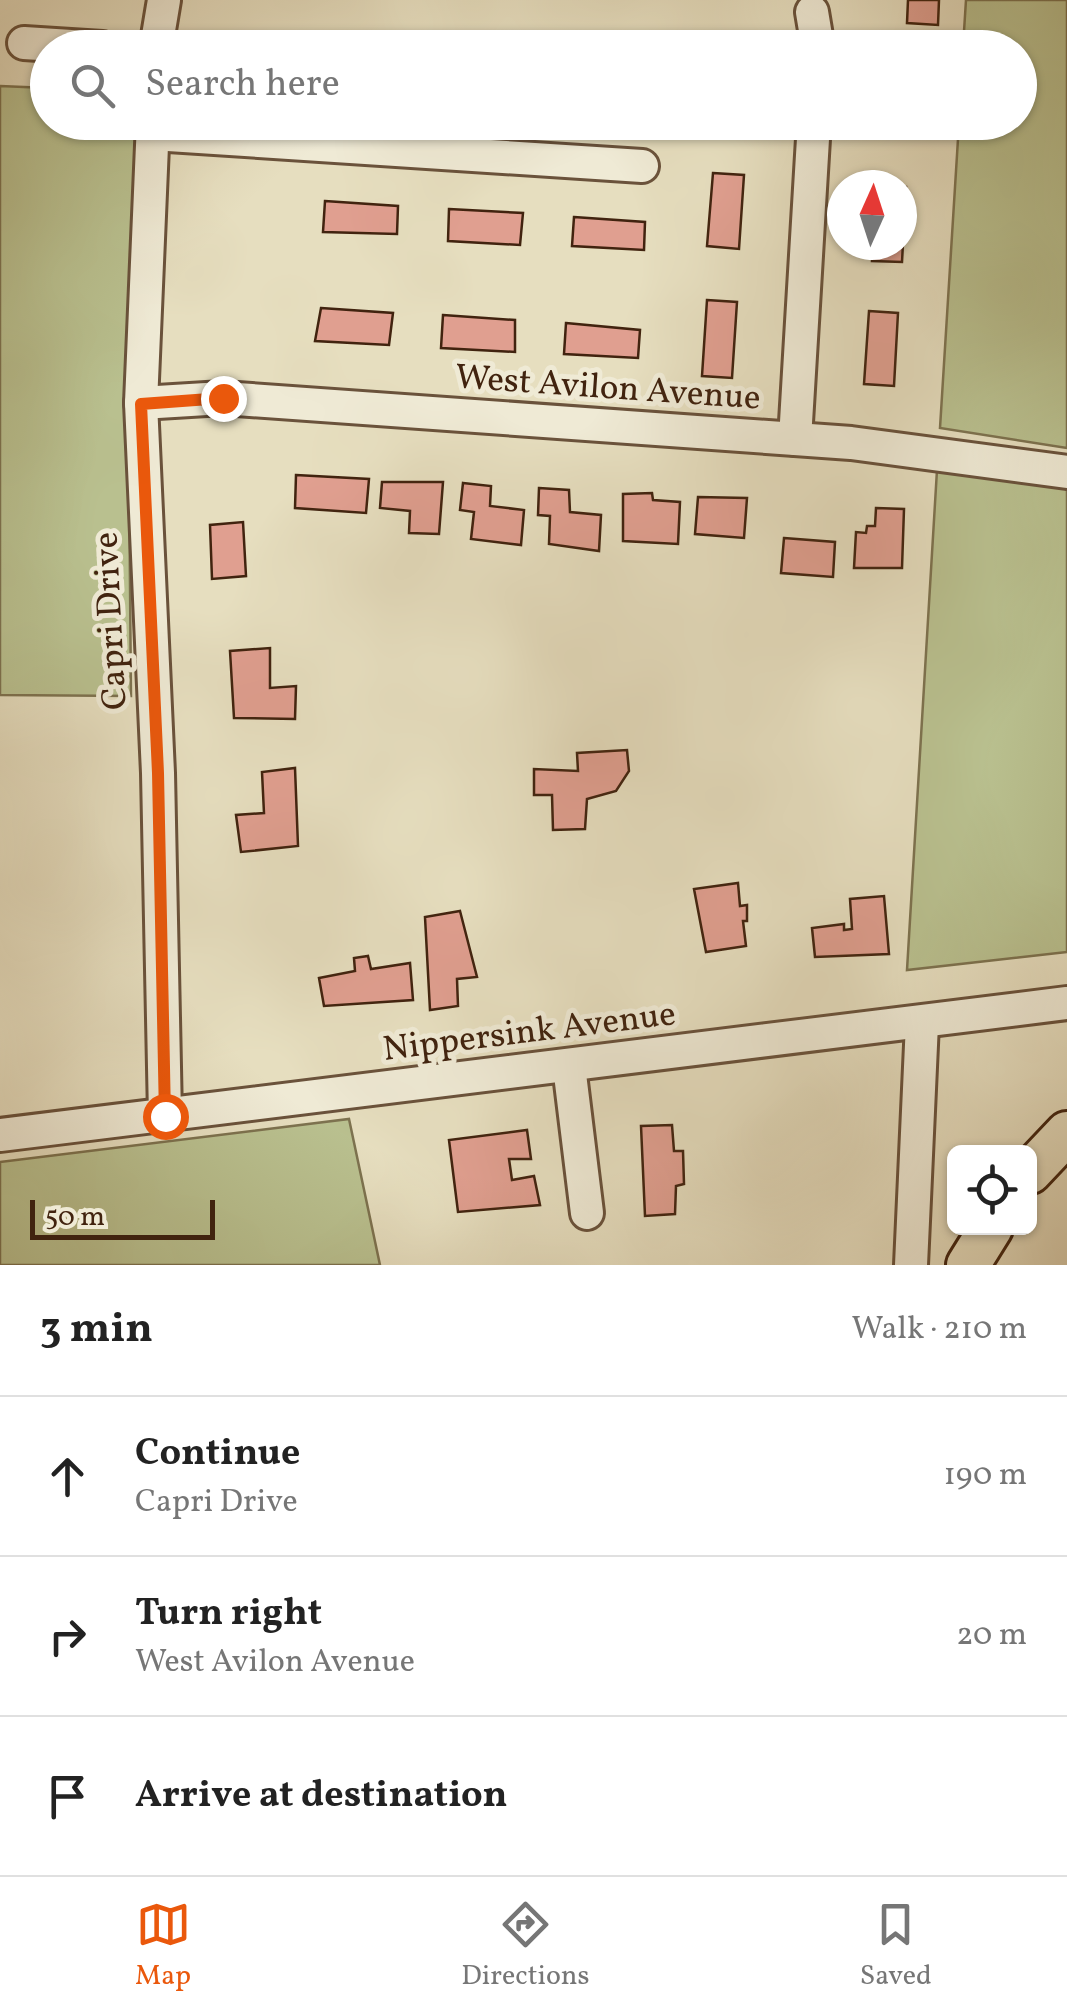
<!DOCTYPE html>
<meta charset="utf-8">
<style>
:root{--surface:#fff;--page:#f6f6f6;--text:#222;--muted:#767676;--line:#e0e0e0;--accent:#ea580c}
body{margin:0;font-family:Vollkorn,serif;background:var(--page);color:var(--text)}
.controls{position:absolute;right:30px;bottom:30px;display:grid;overflow:hidden;border-radius:15px;box-shadow:0 2px 8px #0004}
.controls button{width:90px;height:90px;display:grid;place-items:center;padding:0;border:0;border-bottom:2px solid var(--line);background:var(--surface);color:var(--text);font:50px sans-serif}
.compass{position:absolute;left:827px;top:170px;width:90px;height:90px;border-radius:50%;background:var(--surface);box-shadow:0 2px 8px #0004;rotate:3deg}
.scale{position:absolute;left:30px;bottom:25px;width:185px;box-sizing:border-box;padding-left:10px;border:5px solid #41230f;border-top:0;font-size:28px;line-height:35px;white-space:nowrap;color:#41230f;-webkit-text-stroke:8px #efead5;paint-order:stroke}
.stop{position:absolute;width:30px;height:30px;margin:-22px;border:8px solid #ea580c;border-radius:50%;background:#fff}
.stop.end{background:#ea580c;border-color:#fff;box-shadow:0 2px 10px #0008}
.list{margin:0;padding:0;list-style:none}
h2{display:flex;justify-content:space-between;align-items:center;height:130px;margin:0;padding:0 40px;font-size:42px}
h2 small{font-size:32px;font-weight:400;color:var(--muted)}
.list li{display:grid;grid-template-columns:65px 1fr auto;gap:30px;align-items:center;box-sizing:border-box;height:160px;padding:0 40px;border-top:2px solid var(--line)}
.list b{display:block;font-size:38px;white-space:nowrap}
.list p{margin:0;font-size:32px;white-space:nowrap;color:var(--muted)}
.list em{font-size:32px;font-style:normal;color:var(--muted)}
.icon{flex:none;width:55px;height:55px;fill:none;stroke:currentColor;stroke-width:2;stroke-linecap:round;stroke-linejoin:round}
.map{position:relative;flex:none;width:1067px;height:1265px;overflow:hidden}
.search{position:absolute;background:var(--surface);box-shadow:0 2px 8px #0004;left:30px;right:30px;top:30px;height:110px;display:flex;align-items:center;gap:25px;box-sizing:border-box;padding:0 35px;border-radius:55px;color:var(--muted);font-size:38px}
.sheet{height:610px;background:var(--surface)}
nav{display:flex;justify-content:space-around;align-items:center;box-sizing:border-box;height:140px;border-top:2px solid var(--line);background:var(--surface);font-size:28px;color:var(--muted)}
nav a{display:grid;justify-items:center;gap:5px}
nav .on{color:var(--accent)}
.map>svg:first-child{display:block}
.green{fill:#b9c08f;stroke:#7d724f;stroke-width:2.5}
.building{fill:#e09f90;stroke:#41230f;stroke-width:2.5}
.lines{fill:none;stroke-linecap:round;stroke-linejoin:round}
.minor-casing{stroke:#6a523b;stroke-width:38}
.major-casing{stroke:#41230f;stroke-width:48}
.minor{stroke:#efead5;stroke-width:32}
.major{stroke:#e6debf;stroke-width:42}
.route{stroke:#ea580c;stroke-width:12}
.labels{text-anchor:middle;stroke-width:10;stroke-linejoin:round;paint-order:stroke}
.street-label{font-size:35px;fill:#41230f;stroke:#efead5}
</style>
<div class="map">
<svg width="1067" height="1265" viewBox="0 0 1067 1265">
<rect width="100%" height="100%" fill="#e6debf"/>
<filter id="stains"><feTurbulence type="fractalNoise" baseFrequency=".002" numOctaves="4"/><feColorMatrix values="0 0 0 0 .2 0 0 0 0 .09 0 0 0 0 .02 0 0 0 .5 -.17"/></filter>
<radialGradient id="worn" r=".72"><stop offset=".6" stop-color="#630" stop-opacity="0"/><stop offset="1" stop-color="#630" stop-opacity=".3"/></radialGradient>
<!-- green -->
<g class="green">
<polygon points="966,0 1067,0 1067,448 940,428 959,123 1020,122 1020,48 963,47"/>
<polygon points="0,86 47,88 48,122 136,123 128,362 131,696 0,695"/>
<polygon points="937,470 1067,486 1067,952 907,970"/>
<polygon points="349,1119 380,1265 0,1265 0,1162"/>
</g>
<!-- building -->
<g class="building">
<polygon points="908,0 939,0 938,25 907,23"/>
<polygon points="880,122 911,122 910,136 879,135"/>
<polygon points="713,173 744,175 739,249 707,246"/>
<polygon points="902,187 906,187 902,262 872,261 873,245 902,245"/>
<polygon points="325,201 398,206 397,234 323,232"/>
<polygon points="449,209 523,213 520,245 448,241"/>
<polygon points="574,217 645,222 644,250 572,246"/>
<polygon points="707,300 737,302 732,378 702,376"/>
<polygon points="321,308 393,313 389,345 315,341"/>
<polygon points="869,311 898,313 894,386 864,384"/>
<polygon points="443,315 515,320 515,352 441,348"/>
<polygon points="566,323 640,330 638,358 564,354"/>
<polygon points="296,475 369,479 366,513 295,508"/>
<polygon points="382,482 443,482 439,534 409,533 410,511 380,508"/>
<polygon points="463,483 491,486 490,506 524,510 521,545 471,539 474,512 460,510"/>
<polygon points="539,488 569,490 570,512 601,515 599,551 549,544 550,516 538,515"/>
<polygon points="652,493 653,500 680,502 678,544 623,541 623,494"/>
<polygon points="698,497 747,498 744,538 695,534"/>
<polygon points="876,508 904,509 902,568 854,568 856,532 866,533 867,526 875,526"/>
<polygon points="243,522 246,576 212,579 210,525"/>
<polygon points="784,538 835,542 833,577 781,573"/>
<polygon points="270,648 270,688 296,686 295,719 234,718 230,651"/>
<polygon points="627,750 629,771 616,791 587,799 585,829 553,830 552,795 534,795 534,769 578,771 577,753"/>
<polygon points="295,768 298,846 241,852 236,815 264,813 262,772"/>
<polygon points="738,883 740,906 747,905 747,921 743,921 746,946 706,952 694,889"/>
<polygon points="884,896 889,954 815,957 812,928 844,924 844,930 852,929 850,899"/>
<polygon points="460,911 477,977 457,979 458,1006 430,1010 425,917"/>
<polygon points="368,956 371,969 410,963 413,1000 324,1006 319,978 355,971 354,958"/>
<polygon points="672,1125 674,1151 683,1151 684,1184 676,1186 675,1214 645,1216 641,1126"/>
<polygon points="527,1130 531,1159 509,1159 512,1180 534,1176 540,1205 458,1212 449,1140"/>
</g>
<g class="lines">
<!-- minor casing -->
<g class="minor-casing">
<g id="minor">
<polyline points="812,12 818,48"/>
<polyline points="24,43 102,48"/>
<polyline points="156,48 164,0"/>
<polyline points="153,122 141,403 158,773 165,1116"/>
<polyline points="153,134 642,166"/>
<polyline points="141,403 223,398 851,443 1067,472"/>
<polyline points="795,439 814,122"/>
<polyline points="569,1066 587,1213"/>
<polyline points="0,1135 1067,1003"/>
<polyline points="911,1265 922,1023"/>
</g>
</g>
<!-- major casing -->
<g class="major-casing">
<g id="major">
<polyline points="1030,1172 1067,1133"/>
<polyline points="968,1265 991,1228"/>
</g>
</g>
<!-- minor -->
<use href="#minor" class="minor"/>
<!-- major -->
<use href="#major" class="major"/>
</g>
<g class="lines">
<!-- route -->
<polyline class="route" points="165,1116 158,773 141,404 223,398"/>
</g>
<g class="labels">
<!-- street labels -->
<g class="street-label">
<text transform="translate(608 386) rotate(4)" y="12">West Avilon Avenue</text>
<text transform="translate(109 621) rotate(-93)" y="12">Capri Drive</text>
<text transform="translate(529 1030) rotate(-7)" y="12">Nippersink Avenue</text>
</g>
</g>
<rect width="100%" height="100%" filter="url(#stains)"/>
<rect width="100%" height="100%" fill="url(#worn)"/>
</svg>
<div class="controls">
<button><svg class="icon" aria-label="locate" viewBox="0 0 24 24"><circle cx="12" cy="12" r="6"/><path d="M12 2v4M12 18v4M2 12h4M18 12h4"/></svg></button>
</div>
<svg class="compass" viewBox="-18 -18 36 36"><path d="M0-13l5 13h-10z" fill="#e53935"/><path d="M0 13l5-13h-10z" fill="#767676"/></svg>
<div class="scale">50 m</div>
<div class="stop" style="left:165px;top:1116px"></div>
<div class="stop end" style="left:223px;top:398px"></div>
<div class="search"><svg class="icon" aria-label="search" viewBox="0 0 24 24"><circle cx="10" cy="10" r="6"/><path d="M15 15l6 6"/></svg>Search here</div>
</div>
<section class="sheet">
<h2>3 min<small>Walk · 210 m</small></h2>
<ul class="list">
<li><svg class="icon" aria-label="ahead" viewBox="0 0 24 24"><path d="M12 20V5M6 11l6-6 6 6"/></svg><div><b>Continue</b><p>Capri Drive</p></div><em>190 m</em></li>
<li><svg class="icon" aria-label="right" viewBox="0 0 24 24"><path d="M7 20v-9h11M14 6l5 5-5 5"/></svg><div><b>Turn right</b><p>West Avilon Avenue</p></div><em>20 m</em></li>
<li><svg class="icon" aria-label="arrive" viewBox="0 0 24 24"><path d="M6 21V4h12l-3 4 3 4H6"/></svg><div><b>Arrive at destination</b></div></li>
</ul>
</section>
<nav>
<a class="on"><svg class="icon" aria-label="map" viewBox="0 0 24 24"><path d="M3 6l6-2 6 2 6-2v14l-6 2-6-2-6 2zM9 4v14M15 6v14"/></svg>Map</a>
<a><svg class="icon" aria-label="directions" viewBox="0 0 24 24"><path d="M12 3l9 9-9 9-9-9zM9 14v-3h6M13 9l2 2-2 2"/></svg>Directions</a>
<a><svg class="icon" aria-label="saved" viewBox="0 0 24 24"><path d="M7 4h10v16l-5-4-5 4z"/></svg>Saved</a>
</nav>
